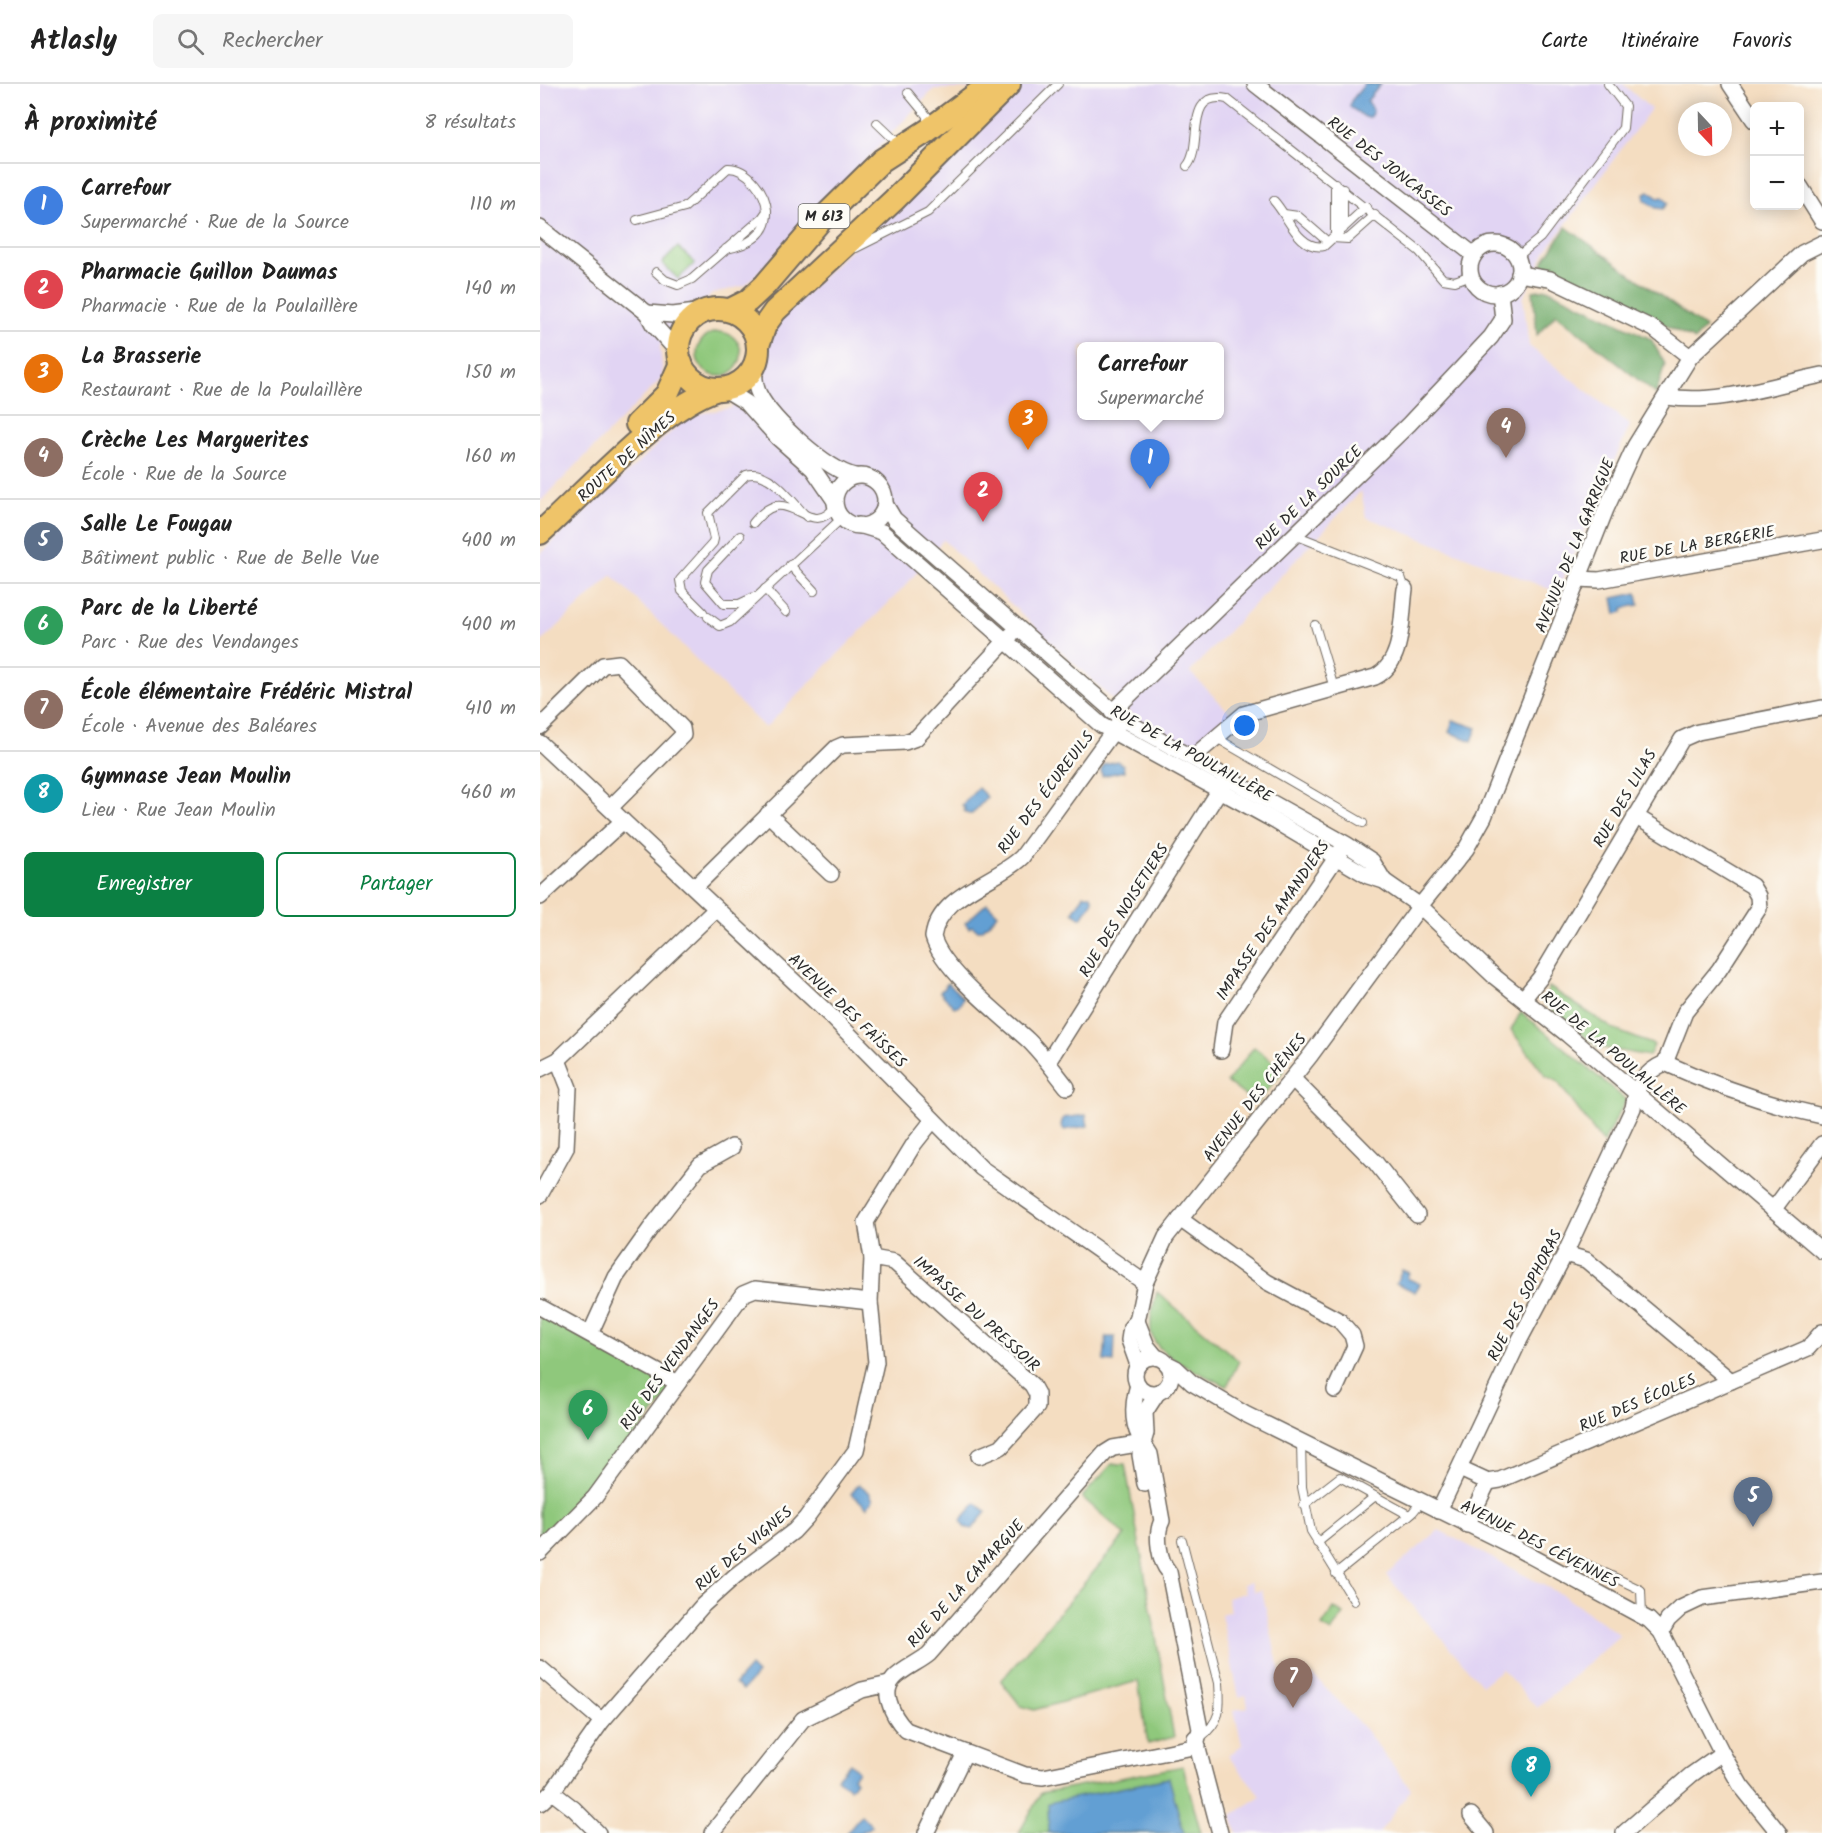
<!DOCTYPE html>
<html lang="fr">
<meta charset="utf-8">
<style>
:root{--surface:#fff;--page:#f6f6f6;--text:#222;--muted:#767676;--line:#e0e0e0;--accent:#0b8043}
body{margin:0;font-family:Kalam,sans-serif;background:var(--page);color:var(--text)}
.controls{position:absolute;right:18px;top:18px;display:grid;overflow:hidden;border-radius:9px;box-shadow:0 3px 15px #0003}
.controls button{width:54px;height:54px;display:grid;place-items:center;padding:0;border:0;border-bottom:2px solid var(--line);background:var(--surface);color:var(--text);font:30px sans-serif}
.compass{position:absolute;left:1138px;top:18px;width:54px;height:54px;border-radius:50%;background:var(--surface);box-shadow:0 3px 15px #0003;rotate:158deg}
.you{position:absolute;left:705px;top:642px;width:21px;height:21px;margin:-15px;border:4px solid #fff;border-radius:50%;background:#1a73e8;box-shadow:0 0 0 9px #1a73e833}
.badge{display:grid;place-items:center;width:39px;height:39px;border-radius:50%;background:var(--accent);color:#fff;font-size:20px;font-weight:700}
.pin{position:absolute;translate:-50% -50px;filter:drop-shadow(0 2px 3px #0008)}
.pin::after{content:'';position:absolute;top:32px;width:21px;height:18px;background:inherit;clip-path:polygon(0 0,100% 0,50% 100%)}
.popup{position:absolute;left:537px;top:258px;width:147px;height:78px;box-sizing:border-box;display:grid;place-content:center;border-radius:9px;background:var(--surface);filter:drop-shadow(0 2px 4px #0005);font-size:20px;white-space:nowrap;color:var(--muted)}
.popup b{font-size:22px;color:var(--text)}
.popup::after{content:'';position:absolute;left:50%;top:100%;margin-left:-12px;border:12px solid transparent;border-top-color:var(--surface)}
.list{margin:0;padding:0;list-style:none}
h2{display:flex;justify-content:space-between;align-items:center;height:78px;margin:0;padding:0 24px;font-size:26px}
h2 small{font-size:20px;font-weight:400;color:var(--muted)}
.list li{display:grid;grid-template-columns:39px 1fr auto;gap:18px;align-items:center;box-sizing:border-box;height:84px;padding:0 24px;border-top:2px solid var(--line)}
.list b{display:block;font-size:22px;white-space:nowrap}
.list p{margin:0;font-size:20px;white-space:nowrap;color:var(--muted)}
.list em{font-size:20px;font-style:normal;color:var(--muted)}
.actions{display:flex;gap:12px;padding:18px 24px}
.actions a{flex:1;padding:14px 0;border:2px solid var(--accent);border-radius:9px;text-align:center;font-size:21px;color:var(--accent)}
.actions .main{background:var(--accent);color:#fff}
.icon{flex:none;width:33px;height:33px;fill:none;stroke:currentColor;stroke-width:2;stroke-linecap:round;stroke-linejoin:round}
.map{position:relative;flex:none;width:1282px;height:1749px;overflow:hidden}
header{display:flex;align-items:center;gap:36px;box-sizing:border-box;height:84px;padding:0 30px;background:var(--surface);border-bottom:2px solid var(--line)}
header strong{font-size:28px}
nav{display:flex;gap:33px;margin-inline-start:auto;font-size:21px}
.search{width:420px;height:54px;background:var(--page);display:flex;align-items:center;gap:15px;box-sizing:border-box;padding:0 21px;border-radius:9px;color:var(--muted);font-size:22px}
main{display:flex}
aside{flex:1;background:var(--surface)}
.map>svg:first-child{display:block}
.built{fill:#e1d4f3;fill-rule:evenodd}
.green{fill:#8fc87c;stroke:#5d7a54;stroke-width:1.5}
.forest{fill:#73ac6c;stroke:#4f6c4c;stroke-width:1.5}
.water{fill:#629fd3;stroke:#46657f;stroke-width:1.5}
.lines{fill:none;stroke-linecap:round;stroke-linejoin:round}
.service-casing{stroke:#716960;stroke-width:10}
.minor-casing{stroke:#716960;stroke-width:18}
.primary-casing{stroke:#716960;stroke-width:26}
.service{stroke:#fff;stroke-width:8}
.minor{stroke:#fff;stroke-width:15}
.primary{stroke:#efc469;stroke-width:22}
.labels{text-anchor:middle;stroke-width:5;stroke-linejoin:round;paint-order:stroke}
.shield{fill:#fdfcf7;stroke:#6a6a68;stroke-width:1.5}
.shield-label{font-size:15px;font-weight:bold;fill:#2b2b2b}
.street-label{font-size:16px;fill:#2b2b2b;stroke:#fdfcf7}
</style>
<header>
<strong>Atlasly</strong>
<div class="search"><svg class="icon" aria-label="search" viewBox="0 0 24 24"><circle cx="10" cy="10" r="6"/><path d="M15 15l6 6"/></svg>Rechercher</div>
<nav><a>Carte</a><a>Itinéraire</a><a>Favoris</a></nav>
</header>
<main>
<aside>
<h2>À proximité<small>8 résultats</small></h2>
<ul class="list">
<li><span class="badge" style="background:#3f7fe0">1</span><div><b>Carrefour</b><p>Supermarché · Rue de la Source</p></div><em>110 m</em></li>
<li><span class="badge" style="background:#e0444e">2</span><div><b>Pharmacie Guillon Daumas</b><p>Pharmacie · Rue de la Poulaillère</p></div><em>140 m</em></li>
<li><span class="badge" style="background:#e8710a">3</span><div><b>La Brasserie</b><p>Restaurant · Rue de la Poulaillère</p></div><em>150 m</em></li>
<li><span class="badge" style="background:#8d6e63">4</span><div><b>Crèche Les Marguerites</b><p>École · Rue de la Source</p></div><em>160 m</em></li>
<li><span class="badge" style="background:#5c6f8a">5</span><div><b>Salle Le Fougau</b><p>Bâtiment public · Rue de Belle Vue</p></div><em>400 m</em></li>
<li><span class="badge" style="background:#2e9e5b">6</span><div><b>Parc de la Liberté</b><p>Parc · Rue des Vendanges</p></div><em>400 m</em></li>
<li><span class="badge" style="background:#8d6e63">7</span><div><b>École élémentaire Frédéric Mistral</b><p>École · Avenue des Baléares</p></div><em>410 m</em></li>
<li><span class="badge" style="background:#0f9aa8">8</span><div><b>Gymnase Jean Moulin</b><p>Lieu · Rue Jean Moulin</p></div><em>460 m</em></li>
</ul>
<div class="actions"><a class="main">Enregistrer</a><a>Partager</a></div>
</aside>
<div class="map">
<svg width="1282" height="1749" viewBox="0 0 1282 1749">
<rect width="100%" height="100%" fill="#fdfcf7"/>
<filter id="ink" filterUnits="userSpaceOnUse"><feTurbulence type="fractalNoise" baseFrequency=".0167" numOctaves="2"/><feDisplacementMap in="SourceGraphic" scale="12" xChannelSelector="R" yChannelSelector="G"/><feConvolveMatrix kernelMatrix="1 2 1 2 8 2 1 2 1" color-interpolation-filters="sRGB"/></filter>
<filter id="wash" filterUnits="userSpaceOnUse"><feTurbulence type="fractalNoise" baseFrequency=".008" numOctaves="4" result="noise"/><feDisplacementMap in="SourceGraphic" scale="24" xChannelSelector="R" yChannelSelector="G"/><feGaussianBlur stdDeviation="1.35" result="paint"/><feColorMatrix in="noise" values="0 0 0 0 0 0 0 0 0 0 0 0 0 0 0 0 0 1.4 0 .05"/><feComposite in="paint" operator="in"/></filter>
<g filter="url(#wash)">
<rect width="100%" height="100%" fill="#f4ddc1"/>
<!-- built -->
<g class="built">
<polygon points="0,0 435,0 430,5 394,5 206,201 172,210 120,261 123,293 0,418"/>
<path d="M478,0H1083L1111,25L1006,167L983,214L989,262L1090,341L1017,508L826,433L821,407L650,588L692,631L654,668L600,637L570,613L403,456L368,499L225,644L72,491L0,559V470L148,332L191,324L236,239ZM541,262H679V332H541Z"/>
<polygon points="899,1446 1024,1512 1080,1551 997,1624 962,1585 942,1601 846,1491"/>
<polygon points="711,1498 714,1508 722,1506 740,1590 774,1592 825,1645 871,1705 839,1749 697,1749 692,1731 721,1712 688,1672 702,1661 694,1626 708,1623 706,1611 699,1613 681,1530 691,1527 687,1514 705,1509 703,1500"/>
</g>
<!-- green -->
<g class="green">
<polygon points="138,163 155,179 138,195 122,179"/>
<circle cx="179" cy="270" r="22"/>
<polygon points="1009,903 1075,946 1114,961 1109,972 1058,963 1004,920"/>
<polygon points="981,928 1086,1016 1063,1059 1017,997 1006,992 971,946"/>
<polygon points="714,963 744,986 716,1020 687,998"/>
<path d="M617,1208L699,1277L687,1302C667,1292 627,1277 615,1258C606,1244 613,1223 617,1208Z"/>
<polygon points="0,1223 138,1299 0,1469"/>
<polygon points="572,1380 585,1380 634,1653 608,1660 598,1597 494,1626 481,1622 461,1597 585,1451 542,1413"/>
<polygon points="794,1524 804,1530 791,1548 782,1542"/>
<polygon points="643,1682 661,1749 479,1749 501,1709"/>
</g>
<!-- forest -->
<g class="forest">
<polygon points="1026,143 1165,244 1155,256 1002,180"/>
<polygon points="1007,205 1111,255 1125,280 1116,310 1016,230 997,251 993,207"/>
</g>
<!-- water -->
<g class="water">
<polygon points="825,0 841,0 827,17 833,26 830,33 825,33 810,23 811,17"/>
<polygon points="1109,107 1118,114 1123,113 1128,119 1123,125 1116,124 1105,116 1104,110"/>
<polygon points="1097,509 1099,521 1083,524 1083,528 1076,530 1073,514"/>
<polygon points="913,636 937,644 932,657 909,648"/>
<polygon points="577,677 583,681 584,687 562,692 561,686 565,680"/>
<polygon points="438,704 447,713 432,730 428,730 423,726 425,724 422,721"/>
<polygon points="544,811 551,811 553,817 542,834 533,828"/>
<polygon points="447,819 458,830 442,846 437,846 432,842 429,844 425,839"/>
<polygon points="408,899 423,914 420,921 414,923 400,908"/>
<polygon points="546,1031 548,1042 524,1046 521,1041 523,1034"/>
<polygon points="862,1186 869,1189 867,1194 880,1200 875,1208 856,1199"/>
<polygon points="566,1253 575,1253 574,1278 564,1277"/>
<polygon points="319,1400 329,1408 333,1416 327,1423 311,1410"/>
<polygon points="436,1419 446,1428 432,1445 424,1443 421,1436"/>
<polygon points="210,1583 217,1590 203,1606 195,1600"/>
<polygon points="310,1679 318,1687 313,1693 316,1697 310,1705 297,1694"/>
<polygon points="629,1694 644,1749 509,1749 508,1719"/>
<polygon points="321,1731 332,1742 320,1749 306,1749"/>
</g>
</g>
<g filter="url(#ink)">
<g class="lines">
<!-- service casing -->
<g class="service-casing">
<g id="service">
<polyline points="368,9 387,32 387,42"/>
<polyline points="337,39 360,61"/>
<path d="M647,82C664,63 643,6 687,15L879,167L903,195L915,197L931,191"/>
<path d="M734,117C748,132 759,167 784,162L826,123"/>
<polyline points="744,130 758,132 788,158"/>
<path d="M97,136L145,123L188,84C208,84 226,108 227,127L222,134L152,195L138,201L125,196L116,188"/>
<polyline points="803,145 803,105"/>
<polyline points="795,152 795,99"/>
<polyline points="792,154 808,155 835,131"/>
<polyline points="316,164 388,128 518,0"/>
<path d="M186,165C207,161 228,152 227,127"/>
<polyline points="977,173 1000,154 1083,44 1085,22 1068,0"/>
<path d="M213,439C219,432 226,424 236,422C259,419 275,451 296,421"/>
<polyline points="755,451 861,493 865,505"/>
<polyline points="200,452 168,486 165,498 184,520 199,520 214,513"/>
<polyline points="250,481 274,507"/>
<polyline points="225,505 246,528"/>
<path d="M163,528L142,507L140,496L173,459L174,455L168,429L206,391C230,384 251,417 267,433"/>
<polyline points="168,533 180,542 190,538 302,434"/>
<polyline points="775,541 794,604"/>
<polyline points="675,653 823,739"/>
<polyline points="761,1358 762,1403 771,1447 814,1517"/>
<polyline points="764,1421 800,1393 869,1431"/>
<path d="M642,1456L679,1599C681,1625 681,1637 660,1654"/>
<polyline points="777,1459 834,1413"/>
<polyline points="796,1490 873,1428 881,1418"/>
<polyline points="1024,1490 1040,1477 1101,1506 1102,1531"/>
</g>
</g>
<!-- minor casing -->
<g class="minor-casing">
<g id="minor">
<polyline points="715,0 934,171"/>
<polyline points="1190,0 1214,36"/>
<polyline points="1260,102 1282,137"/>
<polyline points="0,144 107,229"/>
<circle cx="955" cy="185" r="25"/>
<polyline points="979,190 1010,195 1114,245 1150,273"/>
<polyline points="138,268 113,240 107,229 133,231 164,227"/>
<path d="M214,282C215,292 214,301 219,310C232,336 287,386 315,392"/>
<polyline points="183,304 207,319 238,354 273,385 295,417"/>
<path d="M1128,313C1178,321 1233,301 1282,291"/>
<circle cx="320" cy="417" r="25"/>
<polyline points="345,420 354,435 582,635 806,760 832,777 844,797"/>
<polyline points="319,441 342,448 561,641 728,733 828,792 844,797 880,822 955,893 1028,951 1282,1167"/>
<polyline points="1038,495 1059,496 1282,456"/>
<polyline points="572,628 869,340 951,253 963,235 960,209"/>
<polyline points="0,643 63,581 79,579 142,644 143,651 70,724"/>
<polyline points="0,659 293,934 441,1084 605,1199"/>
<path d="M652,674L704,630L835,593C864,579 861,534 865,505"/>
<polyline points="228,730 291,790"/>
<polyline points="1095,732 1212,802 1218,812 1219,824 1179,886 1145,928 1125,979"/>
<polyline points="155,803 296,664 303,661 365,658 376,654 471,551"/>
<polyline points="0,813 83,737"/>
<polyline points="983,915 1000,894 1142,655 1158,648 1282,624"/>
<polyline points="681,966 685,938 802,765"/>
<polyline points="508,978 684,699"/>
<polyline points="0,985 18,976 176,825"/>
<polyline points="753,995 835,1078 877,1131"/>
<path d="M527,1003C515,988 503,971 489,957C463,933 402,886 393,853C399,810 455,799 482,773L577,642"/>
<polyline points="0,1111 26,1064 29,1004 18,976"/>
<polyline points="1233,1126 1282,1060"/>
<polyline points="640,1135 727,1198 800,1237 812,1251 815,1262 795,1306"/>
<polyline points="1025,1170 1046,1176 1191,1297"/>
<polyline points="332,1174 354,1178 492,1301 497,1310 497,1323 461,1363 439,1372"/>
<polyline points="0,1223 138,1299"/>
<polyline points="597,1237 607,1262 616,1273"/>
<polyline points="50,1250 76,1193 113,1141 160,1081 192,1063"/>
<circle cx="613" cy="1291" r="18"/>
<polyline points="626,1279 636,1284 652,1299 705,1330 974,1463 1109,1536 1121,1548 1182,1669 1201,1702 1239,1749"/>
<polyline points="598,1281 589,1256 591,1243 597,1237 605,1199 626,1153 770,972 880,822 926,765 944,733 1066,425 1095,362 1150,273 1262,169 1282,159"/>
<path d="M598,1301C592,1321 591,1341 603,1359L600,1371L605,1400"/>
<path d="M618,1308L605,1328L606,1349L603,1359L610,1370L622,1437C615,1450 619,1477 629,1488L660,1645L657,1657"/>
<path d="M603,1359L573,1364L565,1369L389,1570C374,1583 341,1591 349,1617C352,1629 357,1637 366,1646L485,1691L503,1693L658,1662"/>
<polyline points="920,1385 948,1398 960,1396 1268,1264 1282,1248"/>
<path d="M899,1427L978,1259L1025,1170L1093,1024C1096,1002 1104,988 1125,979C1176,1002 1227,1020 1282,1032"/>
<polyline points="927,1441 948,1398"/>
<polyline points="0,1469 55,1413 203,1210 215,1205 330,1218"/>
<polyline points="1121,1548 1128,1536 1141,1524 1162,1514 1282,1498"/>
<polyline points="0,1584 62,1637"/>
<polyline points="655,1654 680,1749"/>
<polyline points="12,1708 34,1725 58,1749"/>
<polyline points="0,1719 12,1708 62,1637 163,1521 195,1492 254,1447 266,1434 316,1366 336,1278 330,1218 332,1174 326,1138 374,1060 393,1036"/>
<polyline points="931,1731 946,1749"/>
<polyline points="172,1749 263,1635 322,1606 349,1600"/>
<polyline points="386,1749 425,1669"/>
<polyline points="1084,1749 1151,1691 1182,1669"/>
</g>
</g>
<!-- primary casing -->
<g class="primary-casing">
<g id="primary">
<circle cx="178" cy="265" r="40"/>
<polyline points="190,226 208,217 225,201 279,138 342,76 387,47 450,0"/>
<polyline points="218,261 225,241 235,227 354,116 469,0"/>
<polyline points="97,340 127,310 141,279"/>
<path d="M0,449C45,409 123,321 178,305"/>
</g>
</g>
<!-- service -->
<use href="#service" class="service"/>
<!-- minor -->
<use href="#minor" class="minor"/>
<!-- primary -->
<use href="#primary" class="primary"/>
</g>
</g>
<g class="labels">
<!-- shield labels -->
<rect class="shield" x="258.5" y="120" width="51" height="24" rx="4.5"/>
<g class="shield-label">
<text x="284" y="137">M 613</text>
</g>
<!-- street labels -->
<g class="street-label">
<text transform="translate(850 82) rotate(38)" y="6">RUE DES JONCASSES</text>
<text transform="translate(86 372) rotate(-42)" y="6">ROUTE DE NÎMES</text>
<text transform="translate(768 413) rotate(-44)" y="6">RUE DE LA SOURCE</text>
<text transform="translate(1157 460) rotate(-10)" y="6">RUE DE LA BERGERIE</text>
<text transform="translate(1034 461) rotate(-68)" y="6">AVENUE DE LA GARRIGUE</text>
<text transform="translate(652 669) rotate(29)" y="6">RUE DE LA POULAILLÈRE</text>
<text transform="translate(505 708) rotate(-53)" y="6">RUE DES ÉCUREUILS</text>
<text transform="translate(1084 714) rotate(-60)" y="6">RUE DES LILAS</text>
<text transform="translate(583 826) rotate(-58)" y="6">RUE DES NOISETIERS</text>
<text transform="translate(732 836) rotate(-56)" y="6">IMPASSE DES AMANDIERS</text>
<text transform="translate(308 926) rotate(44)" y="6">AVENUE DES FAÏSSES</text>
<text transform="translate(1074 968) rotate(40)" y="6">RUE DE LA POULAILLÈRE</text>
<text transform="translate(714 1013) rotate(-52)" y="6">AVENUE DES CHÊNES</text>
<text transform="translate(984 1211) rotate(-63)" y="6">RUE DES SOPHORAS</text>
<text transform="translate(437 1229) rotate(42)" y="6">IMPASSE DU PRESSOIR</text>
<text transform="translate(129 1280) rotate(-54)" y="6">RUE DES VENDANGES</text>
<text transform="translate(1097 1318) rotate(-23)" y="6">RUE DES ÉCOLES</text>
<text transform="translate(1000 1459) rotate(27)" y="6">AVENUE DES CÉVENNES</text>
<text transform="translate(203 1464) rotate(-40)" y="6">RUE DES VIGNES</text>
<text transform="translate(425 1499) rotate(-48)" y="6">RUE DE LA CAMARGUE</text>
</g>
</g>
</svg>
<div class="controls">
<button>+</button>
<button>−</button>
</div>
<svg class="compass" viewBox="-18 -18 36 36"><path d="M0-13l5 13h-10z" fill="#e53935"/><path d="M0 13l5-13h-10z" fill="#767676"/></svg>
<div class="you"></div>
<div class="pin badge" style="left:610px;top:405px;background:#3f7fe0">1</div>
<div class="popup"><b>Carrefour</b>Supermarché</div>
<div class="pin badge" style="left:443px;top:438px;background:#e0444e">2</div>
<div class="pin badge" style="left:488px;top:366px;background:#e8710a">3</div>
<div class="pin badge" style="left:966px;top:374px;background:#8d6e63">4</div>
<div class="pin badge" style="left:1213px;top:1443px;background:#5c6f8a">5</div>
<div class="pin badge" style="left:48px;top:1356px;background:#2e9e5b">6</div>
<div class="pin badge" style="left:753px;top:1624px;background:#8d6e63">7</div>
<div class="pin badge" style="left:991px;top:1713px;background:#0f9aa8">8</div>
</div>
</main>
